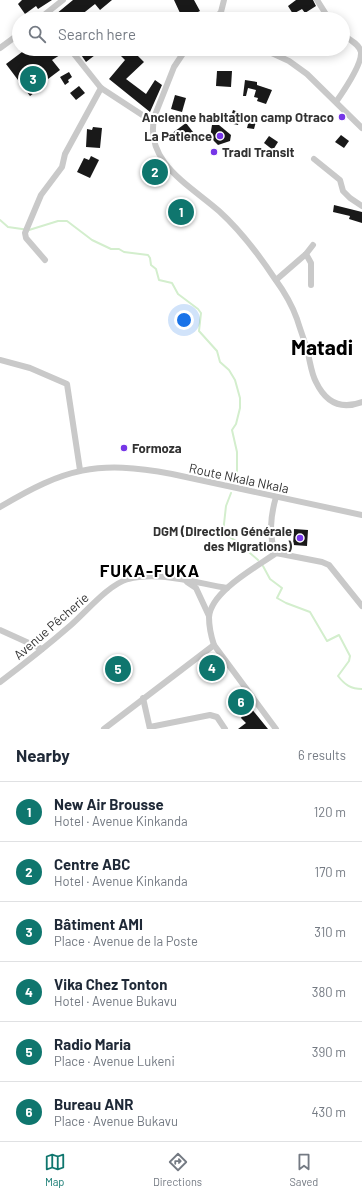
<!DOCTYPE html>
<meta charset="utf-8">
<style>
:root{--surface:#fff;--page:#f6f6f7;--text:#1f2937;--muted:#747a83;--line:#e0e1e3;--accent:#0f766e}
body{margin:0;font-family:Barlow,sans-serif;background:var(--page);color:var(--text)}
.you{position:absolute;left:184px;top:320px;width:14px;height:14px;margin:-10px;border:3px solid #fff;border-radius:50%;background:#1a73e8;box-shadow:0 0 0 6px #1a73e833}
.badge{display:grid;place-items:center;width:26px;height:26px;border-radius:50%;background:var(--accent);color:#fff;font-size:13px;font-weight:700}
.pin{position:absolute;translate:-50% -50%;border:2px solid #fff;box-shadow:0 1px 4px #0006}
.list{margin:0;padding:0;list-style:none}
h2{display:flex;justify-content:space-between;align-items:center;height:52px;margin:0;padding:0 16px;font-size:17px}
h2 small{font-size:13px;font-weight:400;color:var(--muted)}
.list li{display:grid;grid-template-columns:26px 1fr auto;gap:12px;align-items:center;box-sizing:border-box;height:60px;padding:0 16px;border-top:1px solid var(--line)}
.list b{display:block;font-size:15px;white-space:nowrap}
.list p{margin:0;font-size:13px;white-space:nowrap;color:var(--muted)}
.list em{font-size:13px;font-style:normal;color:var(--muted)}
.icon{flex:none;width:22px;height:22px;fill:none;stroke:currentColor;stroke-width:2;stroke-linecap:round;stroke-linejoin:round}
.map{position:relative;flex:none;width:362px;height:729px;overflow:hidden}
.search{position:absolute;background:var(--surface);box-shadow:0 2px 10px #0003;left:12px;right:12px;top:12px;height:44px;display:flex;align-items:center;gap:10px;box-sizing:border-box;padding:0 14px;border-radius:22px;color:var(--muted);font-size:15px}
.sheet{height:412px;background:var(--surface)}
nav{display:flex;justify-content:space-around;align-items:center;box-sizing:border-box;height:56px;border-top:1px solid var(--line);background:var(--surface);font-size:11px;color:var(--muted)}
nav a{display:grid;justify-items:center;gap:2px}
nav .on{color:var(--accent)}
.map>svg:first-child{display:block}
.lines{fill:none;stroke-linecap:round;stroke-linejoin:round}
.stream{stroke:#d3eecd;stroke-width:2}
.building{fill:#191919}
.minor{stroke:#c9c9c9;stroke-width:6}
.poi-dot{fill:#7636e7;stroke:#fff;stroke-width:1.5}
.labels{text-anchor:middle;stroke-width:4;stroke-linejoin:round;paint-order:stroke}
.poi-label{font-size:13px;font-weight:bold;fill:#323232;stroke:#fff;text-anchor:end}
.street-label{font-size:13px;fill:#323232;stroke:#fff}
.district-label{font-size:17px;font-weight:bold;letter-spacing:1px;fill:#000;stroke:#fff}
.town-label{font-size:21px;font-weight:bold;fill:#000;stroke:#fff}
</style>
<div class="map">
<svg width="362" height="729" viewBox="0 0 362 729">
<rect width="100%" height="100%" fill="#fff"/>
<g class="lines">
<!-- stream -->
<g class="stream">
<polyline points="0,220 8,227 29,230 58,221 67,221 92,240 111,249 119,249 124,252 148,255 150,258 151,265 156,269 159,280 172,283 178,294 198,309 201,313 199,331 217,351 220,362 229,370 235,380 240,398 240,408 236,424 232,430 237,452 237,477 235,482"/>
<polyline points="231,493 226,506 223,533 236,541 258,560"/>
<path d="M263,566L270,579L282,588L277,598L286,603L310,612L327,641L339,635L350,656L349,661L338,676C345,685 351,689 362,689"/>
</g>
</g>
<!-- building -->
<g class="building">
<polygon points="22,0 52,0 38,9 36,6 25,14 18,4"/>
<polygon points="73,0 112,0 100,10 95,4 76,19 50,19"/>
<polygon points="174,0 194,0 200,11 184,19 177,19 180,13"/>
<polygon points="296,0 313,0 316,6 305,13 302,9 293,14 288,6"/>
<polygon points="26,49 45,49 47,53 56,49 60,55 52,60 60,70 36,88 38,90 30,96 6,64"/>
<polygon points="77,49 96,49 99,52 86,62"/>
<polygon points="120,49 131,49 144,62 126,79 146,94 155,80 162,85 150,112 109,79 125,60 117,52"/>
<polygon points="217,71 232,71 231,87 216,86"/>
<polygon points="69,72 72,77 68,80 69,82 65,85 60,77"/>
<polygon points="245,80 257,82 257,85 272,90 266,104 257,101 258,98 254,97 256,90 248,88 246,96 243,96"/>
<polygon points="79,86 85,93 76,100 70,93"/>
<polygon points="175,95 186,98 182,112 171,109"/>
<polygon points="233,110 241,113 238,125 229,123"/>
<polygon points="250,116 257,118 254,129 247,128"/>
<polygon points="186,123 193,132 179,143 171,134"/>
<polygon points="212,125 219,125 231,135 230,141 218,145 210,137"/>
<polygon points="93,127 102,128 100,148 86,147 87,129 92,130"/>
<polygon points="341,135 349,141 344,148 335,142"/>
<polygon points="269,136 278,142 273,150 264,143"/>
<polygon points="91,156 99,160 90,178 77,172 84,158 89,160"/>
<polygon points="334,205 362,212 362,223 349,219 350,216 333,212"/>
<polygon points="294,529 308,530 307,546 293,545"/>
<polygon points="121,660 127,668 124,670 126,674 118,680 109,666"/>
<polygon points="242,693 248,701 246,702 268,729 238,729 246,723 241,718 242,716 236,708 239,706 234,700"/>
</g>
<g class="lines">
<!-- minor -->
<g class="minor">
<polyline points="317,0 329,19"/>
<polyline points="39,19 63,0"/>
<polyline points="215,19 221,12 224,0"/>
<polyline points="0,48 19,34"/>
<polyline points="70,49 101,88 153,122"/>
<path d="M186,49L174,67L155,115C142,161 191,186 219,211C240,230 259,255 275,279C283,290 292,305 297,319C300,329 304,339 307,350C310,360 311,373 316,382C326,403 341,410 362,402"/>
<polyline points="263,49 289,61 307,74 362,128"/>
<path d="M336,102C343,92 362,64 361,52C359,44 349,39 343,35"/>
<polyline points="314,159 340,180 343,191 350,198 362,206"/>
<polyline points="306,254 311,263 311,285"/>
<polyline points="45,260 26,238 25,233 41,195 62,167 65,154 101,88"/>
<polyline points="276,280 306,254 313,245"/>
<polyline points="0,360 30,368 67,384 80,470"/>
<path d="M276,497C271,514 268,537 276,553"/>
<path d="M0,507C65,468 97,460 172,474L362,515"/>
<polyline points="187,582 196,588 209,616"/>
<polyline points="0,630 42,649"/>
<path d="M0,682C24,664 48,645 71,625C87,611 108,585 128,579C159,571 196,583 227,588"/>
<polyline points="143,698 150,729"/>
<polyline points="150,727 210,715 217,717 225,729"/>
<polyline points="104,729 214,645"/>
<path d="M276,729L214,645C211,636 209,627 209,617C211,591 257,567 276,553L322,562L329,565L362,606"/>
</g>
</g>
<!-- markers -->
<g class="poi-dot">
<circle cx="342" cy="117" r="4"/>
<circle cx="220" cy="136" r="4"/>
<circle cx="214" cy="152" r="4"/>
<circle cx="124" cy="448" r="4"/>
<circle cx="300" cy="538" r="4"/>
</g>
<g class="labels">
<!-- poi labels -->
<g class="poi-label">
<text x="334" y="122">Ancienne habitation camp Otraco</text>
<text x="212" y="141">La Patience</text>
<text x="222" y="157" text-anchor="start">Tradi Transit</text>
<text x="132" y="453" text-anchor="start">Formoza</text>
<text x="292" y="536">DGM (Direction Générale<tspan x="292" dy="15">des Migrations)</tspan></text>
</g>
<!-- street labels -->
<g class="street-label">
<text transform="translate(239 478) rotate(12)" y="5">Route Nkala Nkala</text>
<text transform="translate(51 626) rotate(-41)" y="5">Avenue Pêcherie</text>
</g>
<!-- district labels -->
<g class="district-label">
<text x="150" y="577">FUKA-FUKA</text>
</g>
<!-- town labels -->
<g class="town-label">
<text x="322" y="355">Matadi</text>
</g>
</g>
</svg>
<div class="you"></div>
<div class="pin badge" style="left:181px;top:212px">1</div>
<div class="pin badge" style="left:155px;top:172px">2</div>
<div class="pin badge" style="left:33px;top:79px">3</div>
<div class="pin badge" style="left:212px;top:668px">4</div>
<div class="pin badge" style="left:118px;top:669px">5</div>
<div class="pin badge" style="left:241px;top:702px">6</div>
<div class="search"><svg class="icon" aria-label="search" viewBox="0 0 24 24"><circle cx="10" cy="10" r="6"/><path d="M15 15l6 6"/></svg>Search here</div>
</div>
<section class="sheet">
<h2>Nearby<small>6 results</small></h2>
<ul class="list">
<li><span class="badge">1</span><div><b>New Air Brousse</b><p>Hotel · Avenue Kinkanda</p></div><em>120 m</em></li>
<li><span class="badge">2</span><div><b>Centre ABC</b><p>Hotel · Avenue Kinkanda</p></div><em>170 m</em></li>
<li><span class="badge">3</span><div><b>Bâtiment AMI</b><p>Place · Avenue de la Poste</p></div><em>310 m</em></li>
<li><span class="badge">4</span><div><b>Vika Chez Tonton</b><p>Hotel · Avenue Bukavu</p></div><em>380 m</em></li>
<li><span class="badge">5</span><div><b>Radio Maria</b><p>Place · Avenue Lukeni</p></div><em>390 m</em></li>
<li><span class="badge">6</span><div><b>Bureau ANR</b><p>Place · Avenue Bukavu</p></div><em>430 m</em></li>
</ul>
</section>
<nav>
<a class="on"><svg class="icon" aria-label="map" viewBox="0 0 24 24"><path d="M3 6l6-2 6 2 6-2v14l-6 2-6-2-6 2zM9 4v14M15 6v14"/></svg>Map</a>
<a><svg class="icon" aria-label="directions" viewBox="0 0 24 24"><path d="M12 3l9 9-9 9-9-9zM9 14v-3h6M13 9l2 2-2 2"/></svg>Directions</a>
<a><svg class="icon" aria-label="saved" viewBox="0 0 24 24"><path d="M7 4h10v16l-5-4-5 4z"/></svg>Saved</a>
</nav>
